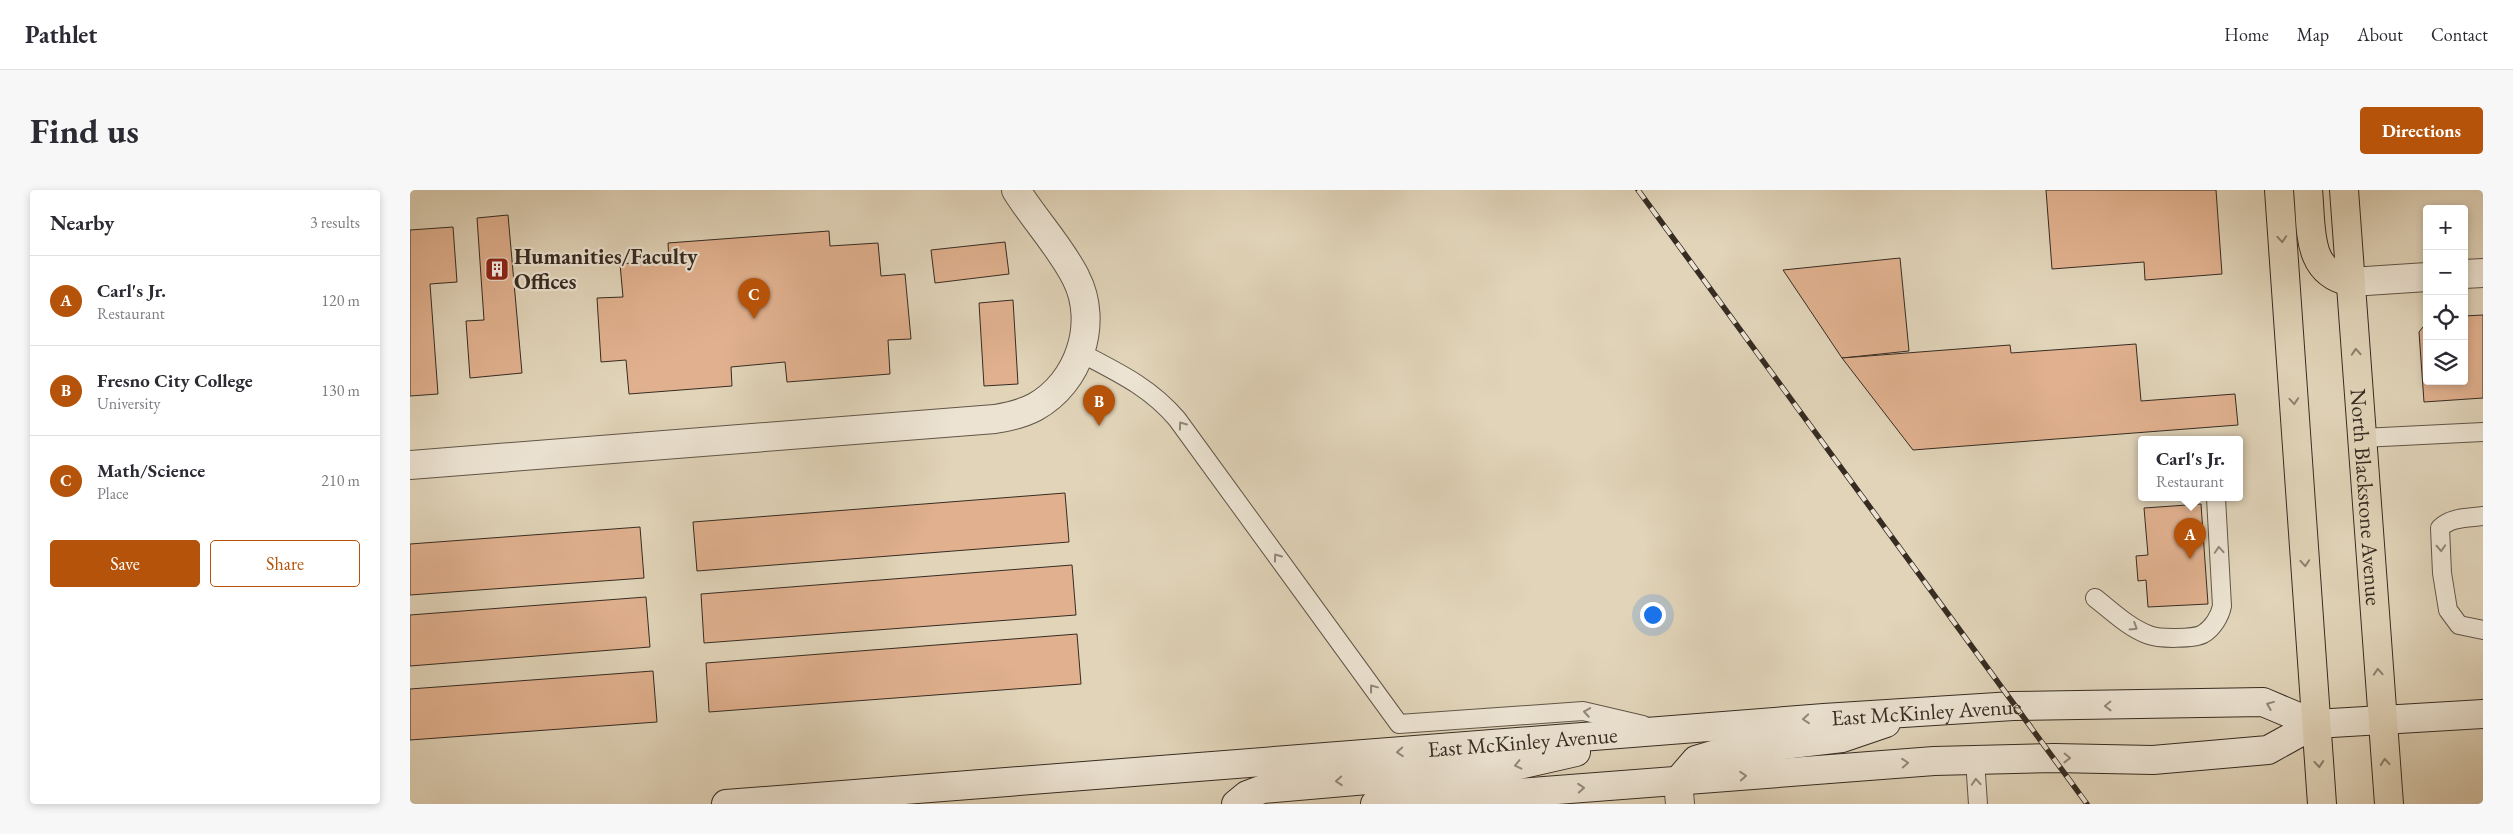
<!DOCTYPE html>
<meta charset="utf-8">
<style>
:root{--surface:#fff;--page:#f7f7f7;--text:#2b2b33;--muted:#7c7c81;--line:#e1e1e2;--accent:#b45309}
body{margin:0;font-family:"EB Garamond",serif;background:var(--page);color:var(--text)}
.controls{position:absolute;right:15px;top:15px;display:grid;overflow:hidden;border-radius:5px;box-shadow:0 2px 8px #0003}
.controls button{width:45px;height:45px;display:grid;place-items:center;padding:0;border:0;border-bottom:1px solid var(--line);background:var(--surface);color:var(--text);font:25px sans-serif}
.you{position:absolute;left:1242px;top:424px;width:18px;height:18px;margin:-12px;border:4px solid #fff;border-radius:50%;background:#1a73e8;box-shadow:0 0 0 8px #1a73e833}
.badge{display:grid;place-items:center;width:32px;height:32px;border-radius:50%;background:var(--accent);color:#fff;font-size:16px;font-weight:700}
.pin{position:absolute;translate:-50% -41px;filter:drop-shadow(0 1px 2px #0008)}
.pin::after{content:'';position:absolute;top:26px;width:18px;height:15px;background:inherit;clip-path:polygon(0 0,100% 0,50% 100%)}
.popup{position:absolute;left:1728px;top:246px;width:105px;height:65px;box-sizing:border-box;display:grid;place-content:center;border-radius:5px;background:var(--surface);filter:drop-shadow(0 1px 4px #0005);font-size:16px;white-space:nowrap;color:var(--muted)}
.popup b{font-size:19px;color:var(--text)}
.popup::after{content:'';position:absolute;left:50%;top:100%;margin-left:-10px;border:10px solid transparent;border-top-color:var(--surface)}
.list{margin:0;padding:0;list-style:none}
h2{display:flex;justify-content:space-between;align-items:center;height:65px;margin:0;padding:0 20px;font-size:21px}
h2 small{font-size:16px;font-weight:400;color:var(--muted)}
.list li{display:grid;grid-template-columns:32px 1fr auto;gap:15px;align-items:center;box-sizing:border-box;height:90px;padding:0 20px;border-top:1px solid var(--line)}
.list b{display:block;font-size:19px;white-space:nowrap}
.list p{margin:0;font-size:16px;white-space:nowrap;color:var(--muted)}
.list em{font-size:16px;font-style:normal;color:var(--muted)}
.actions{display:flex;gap:10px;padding:15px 20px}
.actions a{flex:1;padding:11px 0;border:1px solid var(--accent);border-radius:5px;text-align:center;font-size:18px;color:var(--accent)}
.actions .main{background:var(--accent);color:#fff}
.icon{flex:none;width:28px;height:28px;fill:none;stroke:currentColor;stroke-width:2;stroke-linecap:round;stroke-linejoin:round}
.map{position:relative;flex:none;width:2073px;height:614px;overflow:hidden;border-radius:5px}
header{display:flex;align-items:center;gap:30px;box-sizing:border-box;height:70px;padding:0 25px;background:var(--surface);border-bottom:1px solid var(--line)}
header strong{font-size:24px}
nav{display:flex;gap:28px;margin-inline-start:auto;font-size:18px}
.intro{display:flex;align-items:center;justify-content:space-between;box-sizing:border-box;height:120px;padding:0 30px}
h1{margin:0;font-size:35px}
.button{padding:12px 22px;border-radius:5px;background:var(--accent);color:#fff;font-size:18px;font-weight:700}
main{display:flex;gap:30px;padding:0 30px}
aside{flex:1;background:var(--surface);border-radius:5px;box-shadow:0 2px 8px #0003}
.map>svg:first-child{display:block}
.building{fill:#e1b18f;stroke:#362c22}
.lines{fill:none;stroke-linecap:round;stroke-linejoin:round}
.service-casing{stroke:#615648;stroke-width:20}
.minor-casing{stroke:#615648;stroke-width:30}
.secondary-casing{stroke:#362c22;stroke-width:30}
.primary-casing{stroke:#362c22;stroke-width:30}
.service{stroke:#ece3d2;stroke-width:18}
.minor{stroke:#ece3d2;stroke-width:28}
.secondary{stroke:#ece3d2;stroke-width:28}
.primary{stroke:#e1d4b9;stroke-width:28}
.rail-casing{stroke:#362c22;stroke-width:5.5}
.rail{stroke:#ece3d2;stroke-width:4;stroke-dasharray:11;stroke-linecap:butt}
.oneway{stroke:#8c806e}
.oneway2{stroke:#91887a}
.labels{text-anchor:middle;stroke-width:4.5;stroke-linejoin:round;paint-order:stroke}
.poi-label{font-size:22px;font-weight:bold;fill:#362c22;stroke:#ece3d2;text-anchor:start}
.street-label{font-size:22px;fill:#362c22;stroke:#ece3d2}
</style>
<header>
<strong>Pathlet</strong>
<nav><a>Home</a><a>Map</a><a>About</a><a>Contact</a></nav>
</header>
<div class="intro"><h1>Find us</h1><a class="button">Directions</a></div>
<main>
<aside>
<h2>Nearby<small>3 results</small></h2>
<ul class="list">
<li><span class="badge">A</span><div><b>Carl's Jr.</b><p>Restaurant</p></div><em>120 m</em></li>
<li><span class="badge">B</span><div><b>Fresno City College</b><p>University</p></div><em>130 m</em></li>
<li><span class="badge">C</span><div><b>Math/Science</b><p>Place</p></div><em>210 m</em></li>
</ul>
<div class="actions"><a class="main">Save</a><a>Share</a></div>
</aside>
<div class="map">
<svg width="2073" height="614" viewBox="0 0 2073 614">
<rect width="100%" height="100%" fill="#e1d4b9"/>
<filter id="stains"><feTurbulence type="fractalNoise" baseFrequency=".004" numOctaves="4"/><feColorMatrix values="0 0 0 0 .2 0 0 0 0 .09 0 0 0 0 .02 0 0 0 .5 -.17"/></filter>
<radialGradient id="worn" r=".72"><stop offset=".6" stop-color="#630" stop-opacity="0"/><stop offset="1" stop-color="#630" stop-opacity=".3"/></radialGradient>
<!-- building -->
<g class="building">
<polygon points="1636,0 1806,0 1812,84 1735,90 1734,72 1642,79"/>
<polygon points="98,25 112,183 60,188 56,131 74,130 67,28"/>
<polygon points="43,37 47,92 20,94 28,204 0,206 0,40"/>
<polygon points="419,41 420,56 468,53 471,86 495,84 501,149 478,150 480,184 377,192 375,172 321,177 322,196 219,204 216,170 191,172 187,108 213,107 210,74 259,70 258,53"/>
<polygon points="595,52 599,84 525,93 521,60"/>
<polygon points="1490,68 1499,161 1432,168 1373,80"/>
<polygon points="603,110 608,194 574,196 569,113"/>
<polygon points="2073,125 2073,208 2014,212 2009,142 2017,132 2017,191 2054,191 2054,126"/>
<polygon points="1726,154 1731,211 1825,204 1828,235 1503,260 1432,168 1600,155 1601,163"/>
<polygon points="655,303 659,352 287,381 283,332"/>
<polygon points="1791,314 1798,414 1738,417 1736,390 1728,391 1726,366 1738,365 1734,318"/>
<polygon points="230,337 234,388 0,405 0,354"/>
<polygon points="662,375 666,425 294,453 291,404"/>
<polygon points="236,407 240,457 0,476 0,425"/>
<polygon points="667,444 671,494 299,522 296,473"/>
<polygon points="243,481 247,532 0,550 0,499"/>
</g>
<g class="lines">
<!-- service casing -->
<g class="service-casing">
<g id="service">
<path d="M671,163C707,182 740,197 767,229L989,534L1173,521L1233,535"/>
<polyline points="1952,248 2073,242"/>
<path d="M2073,326C2058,328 2041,327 2030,338L2032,383L2038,420L2049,435L2073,440"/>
<path d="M1685,408C1702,421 1719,438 1739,445C1749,449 1784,449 1793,444C1803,438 1810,426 1812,416L1806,308"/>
<polyline points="1565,570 1568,614"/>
</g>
</g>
<!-- minor casing -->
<g class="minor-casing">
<g id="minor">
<polyline points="2054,84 2073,83"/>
<polyline points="1941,92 2017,87"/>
<path d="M0,275L585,229C598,227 612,224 625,217C669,193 689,133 666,88C652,59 624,29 606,0"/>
<polyline points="1268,591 1270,614"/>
</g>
</g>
<!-- secondary casing -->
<g class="secondary-casing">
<g id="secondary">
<polyline points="1268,591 1286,570 1313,562 1432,548 1476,533"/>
<path id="s1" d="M316,614L1414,528L1603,516L1853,512L1905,534L2073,524"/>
<polyline points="826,614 837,605 853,599 1096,578 1166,562"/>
<polyline points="965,614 1524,571 1644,568 1743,570 1858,560 1905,534"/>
</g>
</g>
<!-- primary casing -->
<g class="primary-casing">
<g id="primary">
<polyline points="1869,0 1912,614"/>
<path d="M1898,0C1902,38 1895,83 1941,92"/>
<path id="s2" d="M1934,0L1979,614"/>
</g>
</g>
<!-- service -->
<use href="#service" class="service"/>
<!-- minor -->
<use href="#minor" class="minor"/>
<!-- secondary -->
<use href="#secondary" class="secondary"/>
<!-- primary -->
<use href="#primary" class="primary"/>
<!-- rail casing -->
<g class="rail-casing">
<polyline id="rail" points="1228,0 1677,614"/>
</g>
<!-- rail -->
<use href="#rail" class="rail"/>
</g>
<!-- one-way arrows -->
<defs><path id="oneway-chevron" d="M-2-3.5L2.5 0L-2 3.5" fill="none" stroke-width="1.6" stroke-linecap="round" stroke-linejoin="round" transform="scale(1.25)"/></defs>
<g class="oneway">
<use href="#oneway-chevron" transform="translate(1872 49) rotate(86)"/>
<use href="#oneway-chevron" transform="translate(1946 162) rotate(-94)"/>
<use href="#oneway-chevron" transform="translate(1884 211) rotate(86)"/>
<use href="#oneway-chevron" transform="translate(1895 373) rotate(86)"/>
<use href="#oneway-chevron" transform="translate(1968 482) rotate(-94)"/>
<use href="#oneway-chevron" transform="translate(1975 572) rotate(-95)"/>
<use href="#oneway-chevron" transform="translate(1909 574) rotate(85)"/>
</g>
<g class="oneway2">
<use href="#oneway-chevron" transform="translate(772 235) rotate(-126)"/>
<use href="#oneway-chevron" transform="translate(2031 358) rotate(87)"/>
<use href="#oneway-chevron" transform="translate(1809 360) rotate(-94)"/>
<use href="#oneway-chevron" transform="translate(867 367) rotate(-126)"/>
<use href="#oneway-chevron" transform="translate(1724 437) rotate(32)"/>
<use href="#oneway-chevron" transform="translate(963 498) rotate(-127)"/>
<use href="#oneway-chevron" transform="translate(1860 515) rotate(-158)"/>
<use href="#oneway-chevron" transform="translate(1698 516) rotate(179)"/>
<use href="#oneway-chevron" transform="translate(1177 522) rotate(-171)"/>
<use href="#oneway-chevron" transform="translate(1396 529) rotate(175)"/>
<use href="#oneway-chevron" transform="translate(990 562) rotate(176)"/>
<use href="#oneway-chevron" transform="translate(1657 568) rotate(1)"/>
<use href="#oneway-chevron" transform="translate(1495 573) rotate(-4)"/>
<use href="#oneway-chevron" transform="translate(1108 575) rotate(167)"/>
<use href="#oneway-chevron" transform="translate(1333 586) rotate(-4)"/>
<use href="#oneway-chevron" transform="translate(929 591) rotate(176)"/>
<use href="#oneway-chevron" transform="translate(1566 592) rotate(-94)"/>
<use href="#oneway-chevron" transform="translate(1171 598) rotate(-4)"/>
</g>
<!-- icons -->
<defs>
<g id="building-square" transform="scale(1.25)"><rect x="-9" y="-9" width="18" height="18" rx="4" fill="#8f2418" stroke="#ece3d2"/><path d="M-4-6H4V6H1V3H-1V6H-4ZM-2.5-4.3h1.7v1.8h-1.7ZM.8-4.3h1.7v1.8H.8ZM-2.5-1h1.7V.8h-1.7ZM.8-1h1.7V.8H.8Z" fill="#fff"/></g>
</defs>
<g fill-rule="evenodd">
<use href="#building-square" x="87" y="79"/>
</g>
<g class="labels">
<!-- poi labels -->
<g class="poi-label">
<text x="104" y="74">Humanities/Faculty<tspan x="104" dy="25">Offices</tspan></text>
</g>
<!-- street labels -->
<g class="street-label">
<text dy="8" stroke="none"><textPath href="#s2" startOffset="308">North Blackstone Avenue</textPath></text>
<text dy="8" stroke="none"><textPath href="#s1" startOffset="1204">East McKinley Avenue</textPath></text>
<text dy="8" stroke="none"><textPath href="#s1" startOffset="799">East McKinley Avenue</textPath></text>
</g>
</g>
<rect width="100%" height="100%" filter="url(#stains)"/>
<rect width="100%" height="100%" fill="url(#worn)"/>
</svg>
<div class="controls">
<button>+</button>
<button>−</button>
<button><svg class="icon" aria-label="locate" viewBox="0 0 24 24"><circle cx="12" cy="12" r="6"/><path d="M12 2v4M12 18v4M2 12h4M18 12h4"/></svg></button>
<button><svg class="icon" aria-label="layers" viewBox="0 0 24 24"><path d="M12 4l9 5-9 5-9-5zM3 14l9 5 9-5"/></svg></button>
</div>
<div class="you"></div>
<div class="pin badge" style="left:1780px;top:369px">A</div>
<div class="popup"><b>Carl's Jr.</b>Restaurant</div>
<div class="pin badge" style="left:689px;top:236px">B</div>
<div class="pin badge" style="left:344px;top:129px">C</div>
</div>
</main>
